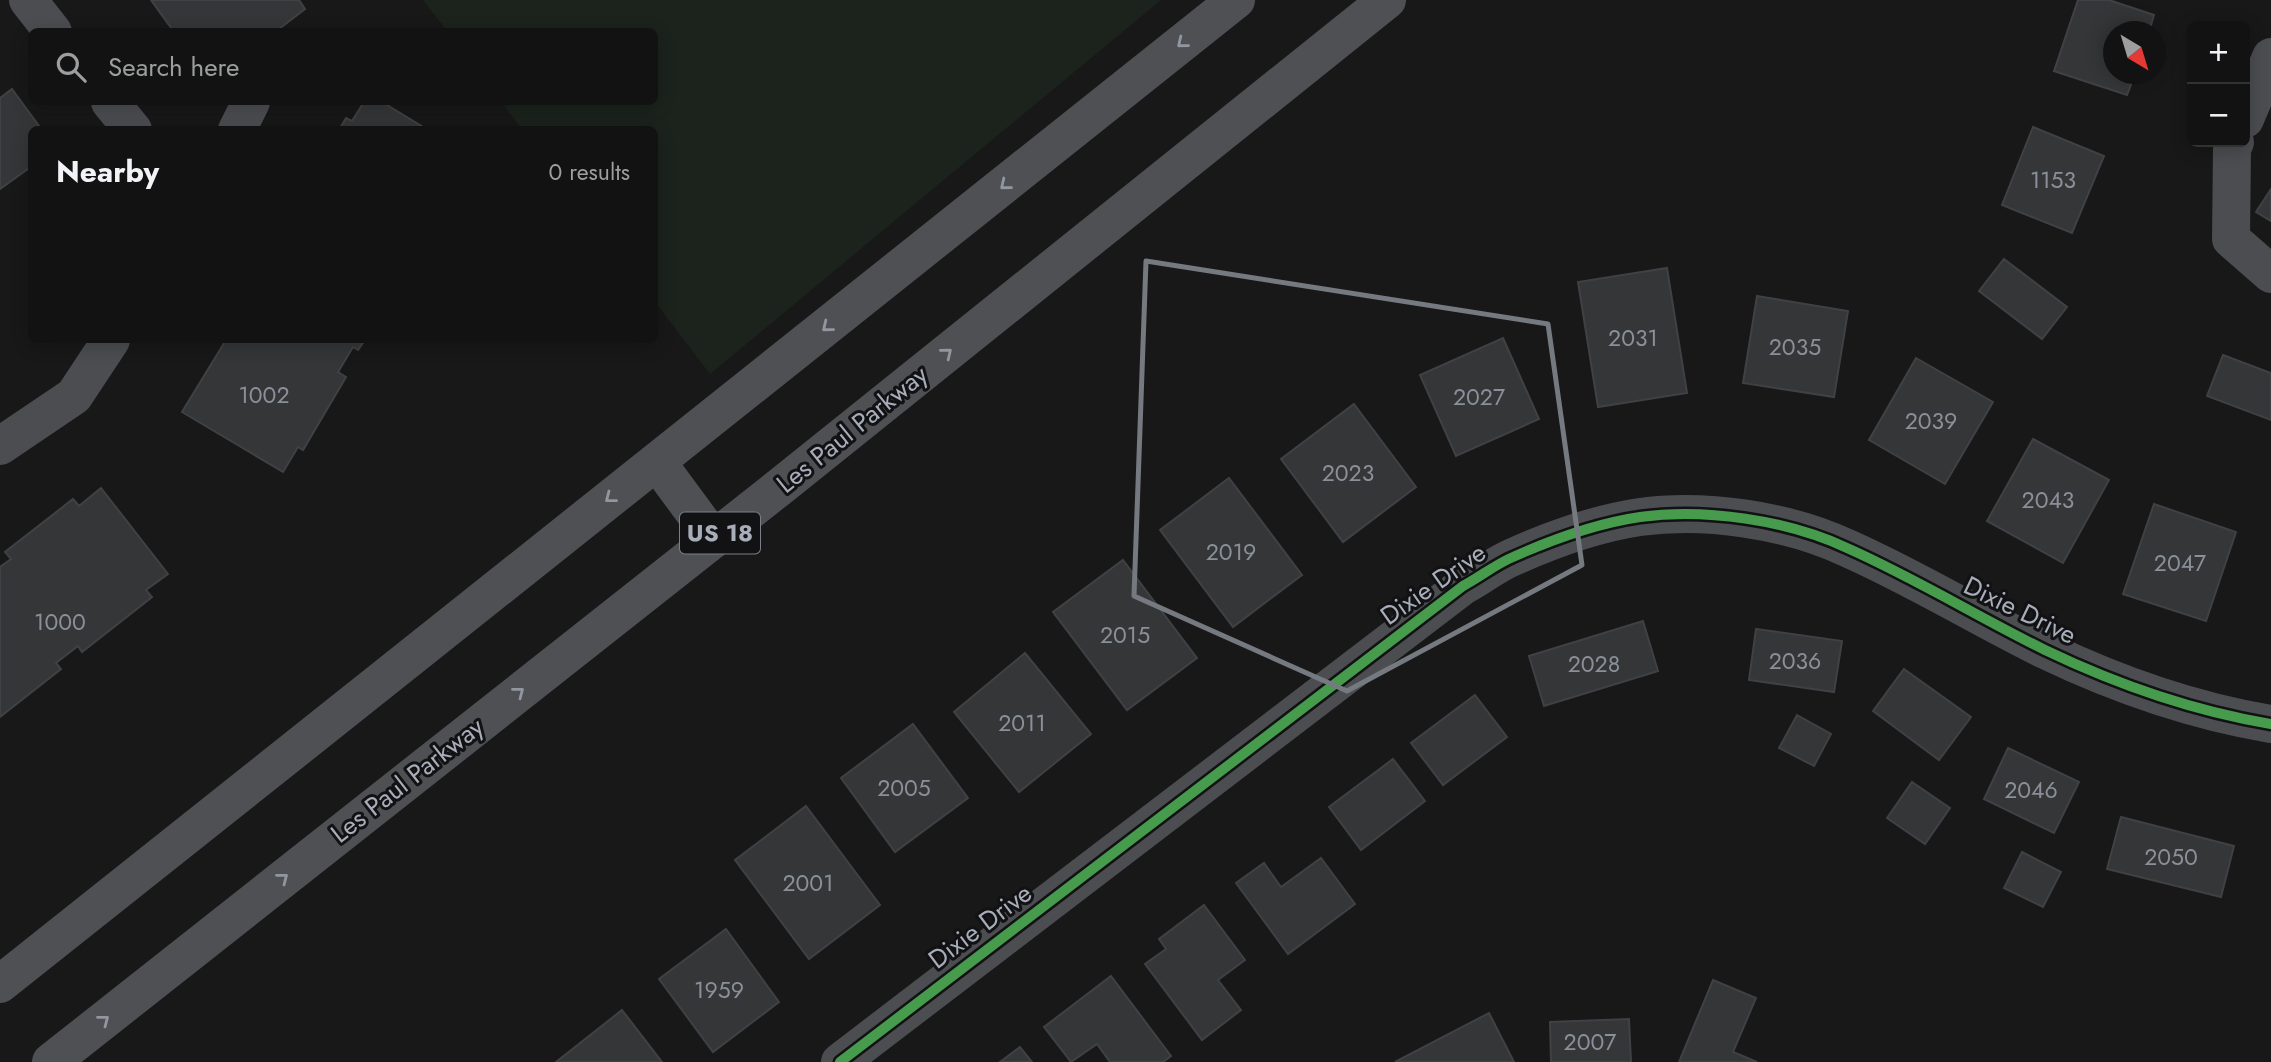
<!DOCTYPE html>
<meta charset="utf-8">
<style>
:root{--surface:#121212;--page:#1f2020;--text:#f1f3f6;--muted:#9c9e9f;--line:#313232}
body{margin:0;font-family:Jost,sans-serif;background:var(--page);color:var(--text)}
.controls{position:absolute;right:21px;top:21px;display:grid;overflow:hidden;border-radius:10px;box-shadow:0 4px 18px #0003}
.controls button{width:63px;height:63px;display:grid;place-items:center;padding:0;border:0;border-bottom:2px solid var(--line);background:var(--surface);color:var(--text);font:35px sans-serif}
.compass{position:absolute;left:2103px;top:21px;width:63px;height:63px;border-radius:50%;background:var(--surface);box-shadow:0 4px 18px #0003;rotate:142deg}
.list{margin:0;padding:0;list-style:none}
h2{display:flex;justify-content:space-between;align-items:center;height:91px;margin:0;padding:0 28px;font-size:30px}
h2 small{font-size:23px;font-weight:400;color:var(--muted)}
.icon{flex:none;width:38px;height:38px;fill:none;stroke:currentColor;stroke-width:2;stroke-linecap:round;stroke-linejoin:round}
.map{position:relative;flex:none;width:2271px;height:1062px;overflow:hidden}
.search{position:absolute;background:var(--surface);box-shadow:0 4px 18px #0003;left:28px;top:28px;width:630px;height:77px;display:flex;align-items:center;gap:18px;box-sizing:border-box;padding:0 24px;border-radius:10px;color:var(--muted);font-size:26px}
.panel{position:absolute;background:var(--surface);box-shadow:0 4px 18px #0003;left:28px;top:126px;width:630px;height:217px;border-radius:10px}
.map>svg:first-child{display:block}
.green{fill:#1b231c}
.building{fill:#353637;stroke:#404144;stroke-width:2}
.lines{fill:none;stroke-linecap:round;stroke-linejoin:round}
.minor{stroke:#4b4d51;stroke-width:38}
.major{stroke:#4e5053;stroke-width:38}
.cycleway-casing{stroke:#121214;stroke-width:15}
.cycleway{stroke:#469c4c;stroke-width:10}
.oneway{stroke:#9196a0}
.marked{fill:none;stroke:#757a81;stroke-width:5;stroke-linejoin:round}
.labels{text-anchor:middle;stroke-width:6;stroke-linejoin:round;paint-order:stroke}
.number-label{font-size:23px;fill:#8a9099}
.shield{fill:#121214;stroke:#7a7f88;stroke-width:2}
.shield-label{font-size:24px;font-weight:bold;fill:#a7aeba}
.street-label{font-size:26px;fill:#a7aeba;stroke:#121214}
</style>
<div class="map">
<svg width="2271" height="1062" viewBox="0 0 2271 1062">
<rect width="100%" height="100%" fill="#181818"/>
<!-- green -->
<polygon class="green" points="423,0 1161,0 710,374 655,302 654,130 522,129 501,102 654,102 654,32 447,31"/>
<!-- building -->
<g class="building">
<polygon points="151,0 299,0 305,9 275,32 174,32"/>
<polygon points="2078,0 2109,0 2154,15 2149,32 2114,32 2114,74 2135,74 2127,95 2054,71"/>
<polygon points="12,89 42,130 32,130 32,166 0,189 0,98"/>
<polygon points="364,102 382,102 428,130 339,130 346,118 352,121"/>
<polygon points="2033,127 2104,156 2072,233 2002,205"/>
<polygon points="2271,189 2271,221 2256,212"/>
<polygon points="2004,259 2067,307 2042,339 1979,291"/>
<polygon points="1667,268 1687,393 1598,407 1578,282"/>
<polygon points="1757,296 1848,311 1834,397 1743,383"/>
<polygon points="1503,338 1539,419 1456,456 1420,375"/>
<polygon points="226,340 365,340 358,350 353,347 338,372 346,377 303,450 298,447 283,472 182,412"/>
<polygon points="2223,355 2271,373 2271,420 2207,396"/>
<polygon points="1916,358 1993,402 1945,484 1869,440"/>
<polygon points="1354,404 1416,487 1343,542 1281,459"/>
<polygon points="2033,439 2109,480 2063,563 1987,521"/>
<polygon points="1229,478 1302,575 1233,627 1160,530"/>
<polygon points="101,488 168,574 146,590 152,597 82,652 78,646 56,663 61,669 0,717 0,567 11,559 5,552 73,499 79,506"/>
<polygon points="2154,504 2236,532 2206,621 2123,594"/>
<polygon points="1123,560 1197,658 1127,710 1053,612"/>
<polygon points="1643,621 1658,671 1544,706 1529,656"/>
<polygon points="1756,629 1842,641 1834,692 1749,680"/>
<polygon points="1025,653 1091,734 1019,792 954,712"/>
<polygon points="1904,669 1971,717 1939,760 1873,711"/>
<polygon points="1475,695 1507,737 1443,785 1411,743"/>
<polygon points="1797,715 1831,734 1814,766 1779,748"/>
<polygon points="913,724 968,798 895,852 841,778"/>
<polygon points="2008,748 2079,782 2054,833 1984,799"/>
<polygon points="1393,759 1425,801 1361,850 1329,807"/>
<polygon points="1912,782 1950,808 1925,844 1887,818"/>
<polygon points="806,806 880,905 809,959 735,860"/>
<polygon points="2121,817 2234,846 2221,897 2107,869"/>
<polygon points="2022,852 2061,872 2043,907 2004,888"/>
<polygon points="1321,858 1355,904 1288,954 1236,883 1264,863 1281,887"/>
<polygon points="1204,905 1245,960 1218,980 1241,1010 1202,1040 1145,964 1166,949 1159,939"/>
<polygon points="726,929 779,1002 713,1052 659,979"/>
<polygon points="1111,976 1171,1056 1163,1062 1110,1062 1097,1044 1071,1062 1044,1027"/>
<polygon points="1713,980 1756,998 1733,1052 1757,1062 1679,1062"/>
<polygon points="622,1010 662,1062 556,1062"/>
<polygon points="1489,1013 1514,1062 1395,1062"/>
<polygon points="1629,1019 1631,1062 1551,1062 1550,1022"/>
<polygon points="1020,1047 1032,1062 1000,1062"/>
</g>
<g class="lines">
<!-- minor -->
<g class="minor">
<polyline points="28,0 53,32"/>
<polyline points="110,102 133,130"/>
<polyline points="2245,119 2271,57"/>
<polyline points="237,130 251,102"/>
<polyline points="2235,142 2232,149 2231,239 2271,274"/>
<polyline points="0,446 74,396 111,340"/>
<path d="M840,1062L1463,586C1480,577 1496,564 1513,557C1551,540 1599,523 1640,517C1705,508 1787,520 1847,548C1915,578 1978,617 2045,650C2116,684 2193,711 2271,724"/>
</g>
<!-- major -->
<g class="major">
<polyline points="657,462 713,538"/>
<path d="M0,984C412,656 825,329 1236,0"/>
<polyline points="51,1062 781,486 1387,0"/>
</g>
<!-- cycleway casing -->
<g class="cycleway-casing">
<path id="cycleway" d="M840,1062L1463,586C1480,577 1496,564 1513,557C1551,540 1599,523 1640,517C1705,508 1787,520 1847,548C1915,578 1978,617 2045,650C2116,684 2193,711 2271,724"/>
</g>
<!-- cycleway -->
<use href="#cycleway" class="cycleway"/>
</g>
<!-- one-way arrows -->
<defs><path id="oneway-chevron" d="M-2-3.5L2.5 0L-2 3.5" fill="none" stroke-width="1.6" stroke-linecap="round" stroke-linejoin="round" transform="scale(1.75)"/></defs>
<g class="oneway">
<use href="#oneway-chevron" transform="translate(1182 43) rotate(141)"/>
<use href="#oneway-chevron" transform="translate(1005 185) rotate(141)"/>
<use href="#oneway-chevron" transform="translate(827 327) rotate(141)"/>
<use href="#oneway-chevron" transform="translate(947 353) rotate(-39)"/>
<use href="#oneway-chevron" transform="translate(610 498) rotate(142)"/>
<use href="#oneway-chevron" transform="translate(519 692) rotate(-38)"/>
<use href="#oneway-chevron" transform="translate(283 878) rotate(-38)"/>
<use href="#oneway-chevron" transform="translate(104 1020) rotate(-38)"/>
</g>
<!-- marked area -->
<path class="marked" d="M1146,261L1548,324L1582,565L1347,691L1134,596Z"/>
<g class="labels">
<!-- number labels -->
<g class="number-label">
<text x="2053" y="188">1153</text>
<text x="1633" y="346">2031</text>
<text x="1795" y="355">2035</text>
<text x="264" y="403">1002</text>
<text x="1479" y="405">2027</text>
<text x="1931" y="429">2039</text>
<text x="1348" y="481">2023</text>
<text x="2048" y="508">2043</text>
<text x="1231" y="560">2019</text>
<text x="2180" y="571">2047</text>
<text x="60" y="630">1000</text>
<text x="1125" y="643">2015</text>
<text x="1795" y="669">2036</text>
<text x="1594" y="672">2028</text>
<text x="1022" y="731">2011</text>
<text x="904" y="796">2005</text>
<text x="2031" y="798">2046</text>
<text x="2171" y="865">2050</text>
<text x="808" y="891">2001</text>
<text x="719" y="998">1959</text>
<text x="1590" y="1050">2007</text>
</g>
<!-- shield labels -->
<rect class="shield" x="680" y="512.5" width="80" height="41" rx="5"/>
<g class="shield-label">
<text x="720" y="541">US 18</text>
</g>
<!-- street labels -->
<g class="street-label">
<text transform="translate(852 429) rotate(-39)" y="9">Les Paul Parkway</text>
<text transform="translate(1433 584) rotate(-35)" y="9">Dixie Drive</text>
<text transform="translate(2020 610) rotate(26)" y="9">Dixie Drive</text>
<text transform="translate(407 780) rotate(-38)" y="9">Les Paul Parkway</text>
<text transform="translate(980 926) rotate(-37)" y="9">Dixie Drive</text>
</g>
</g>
</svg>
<div class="controls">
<button>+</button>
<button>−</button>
</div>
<svg class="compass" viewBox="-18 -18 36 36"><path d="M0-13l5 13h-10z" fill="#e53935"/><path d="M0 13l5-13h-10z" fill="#9c9e9f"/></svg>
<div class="search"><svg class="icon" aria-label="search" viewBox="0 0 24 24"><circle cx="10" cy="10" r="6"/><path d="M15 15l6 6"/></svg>Search here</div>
<section class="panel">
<h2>Nearby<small>0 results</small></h2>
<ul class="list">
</ul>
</section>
</div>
